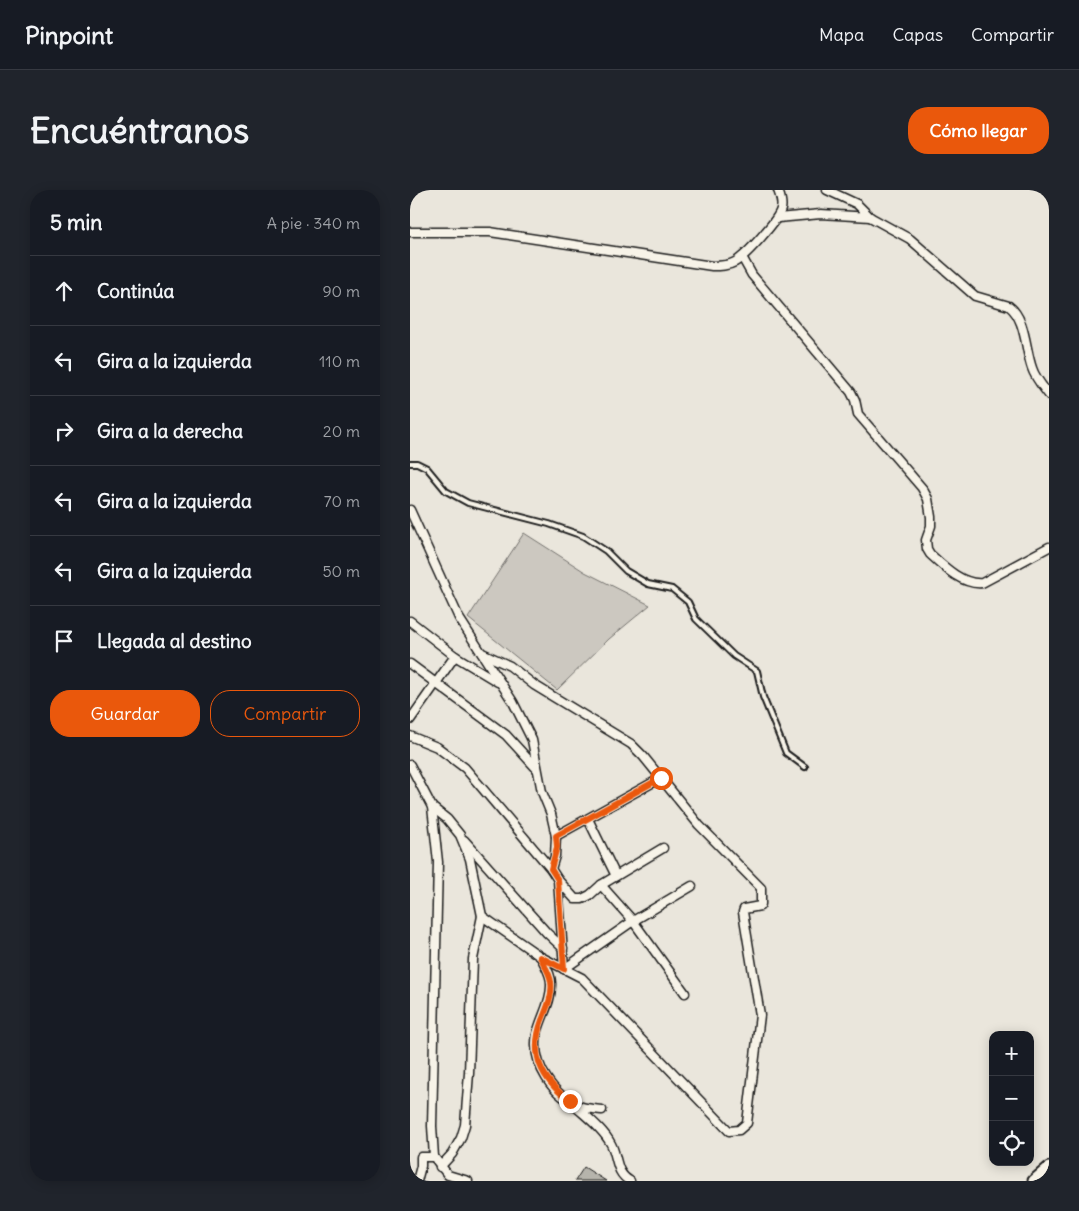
<!DOCTYPE html>
<html lang="es">
<meta charset="utf-8">
<style>
:root{--surface:#171b24;--page:#20242c;--text:#f1f3f6;--muted:#9ea1a6;--line:#363941;--accent:#ea580c}
body{margin:0;font-family:Delius,sans-serif;background:var(--page);color:var(--text)}
.controls{position:absolute;right:15px;bottom:15px;display:grid;overflow:hidden;border-radius:10px;box-shadow:0 2px 12px #0003}
.controls button{width:45px;height:45px;display:grid;place-items:center;padding:0;border:0;border-bottom:1px solid var(--line);background:var(--surface);color:var(--text);font:25px sans-serif}
.stop{position:absolute;width:15px;height:15px;margin:-11px;border:4px solid #ea580c;border-radius:50%;background:#fff}
.stop.end{background:#ea580c;border-color:#fff;box-shadow:0 1px 5px #0008}
.list{margin:0;padding:0;list-style:none}
h2{display:flex;justify-content:space-between;align-items:center;height:65px;margin:0;padding:0 20px;font-size:21px}
h2 small{font-size:16px;font-weight:400;color:var(--muted)}
.list li{display:grid;grid-template-columns:32px 1fr auto;gap:15px;align-items:center;box-sizing:border-box;height:70px;padding:0 20px;border-top:1px solid var(--line)}
.list b{display:block;font-size:19px;white-space:nowrap}
.list em{font-size:16px;font-style:normal;color:var(--muted)}
.actions{display:flex;gap:10px;padding:15px 20px}
.actions a{flex:1;padding:11px 0;border:1px solid var(--accent);border-radius:20px;text-align:center;font-size:18px;color:var(--accent)}
.actions .main{background:var(--accent);color:#fff}
.icon{flex:none;width:28px;height:28px;fill:none;stroke:currentColor;stroke-width:2;stroke-linecap:round;stroke-linejoin:round}
.map{position:relative;flex:none;width:639px;height:991px;overflow:hidden;border-radius:20px}
header{display:flex;align-items:center;gap:30px;box-sizing:border-box;height:70px;padding:0 25px;background:var(--surface);border-bottom:1px solid var(--line)}
header strong{font-size:24px}
nav{display:flex;gap:28px;margin-inline-start:auto;font-size:18px}
.intro{display:flex;align-items:center;justify-content:space-between;box-sizing:border-box;height:120px;padding:0 30px}
h1{margin:0;font-size:35px}
.button{padding:12px 22px;border-radius:20px;background:var(--accent);color:#fff;font-size:18px;font-weight:700}
main{display:flex;gap:30px;padding:0 30px}
aside{flex:1;background:var(--surface);border-radius:20px;box-shadow:0 2px 12px #0003}
.map>svg:first-child{display:block}
.green{fill:#ccc8c0;stroke:#74726e}
.building{fill:#b6b4ac;stroke:#1c1c1c}
.lines{fill:none;stroke-linecap:round;stroke-linejoin:round}
.lane-casing{stroke:#1c1c1c;stroke-width:8}
.street-casing{stroke:#1c1c1c;stroke-width:11}
.secondary-casing{stroke:#1c1c1c;stroke-width:15}
.lane{stroke:#f7f3e8;stroke-width:4}
.street{stroke:#f7f3e8;stroke-width:8}
.secondary{stroke:#f7f3e8;stroke-width:11}
.route{stroke:#ea580c;stroke-width:6}
</style>
<header>
<strong>Pinpoint</strong>
<nav><a>Mapa</a><a>Capas</a><a>Compartir</a></nav>
</header>
<div class="intro"><h1>Encuéntranos</h1><a class="button">Cómo llegar</a></div>
<main>
<aside>
<h2>5 min<small>A pie · 340 m</small></h2>
<ul class="list">
<li><svg class="icon" aria-label="ahead" viewBox="0 0 24 24"><path d="M12 20V5M6 11l6-6 6 6"/></svg><div><b>Continúa</b></div><em>90 m</em></li>
<li><svg class="icon" aria-label="left" viewBox="0 0 24 24"><path d="M17 20v-9H6M10 6l-5 5 5 5"/></svg><div><b>Gira a la izquierda</b></div><em>110 m</em></li>
<li><svg class="icon" aria-label="right" viewBox="0 0 24 24"><path d="M7 20v-9h11M14 6l5 5-5 5"/></svg><div><b>Gira a la derecha</b></div><em>20 m</em></li>
<li><svg class="icon" aria-label="left" viewBox="0 0 24 24"><path d="M17 20v-9H6M10 6l-5 5 5 5"/></svg><div><b>Gira a la izquierda</b></div><em>70 m</em></li>
<li><svg class="icon" aria-label="left" viewBox="0 0 24 24"><path d="M17 20v-9H6M10 6l-5 5 5 5"/></svg><div><b>Gira a la izquierda</b></div><em>50 m</em></li>
<li><svg class="icon" aria-label="arrive" viewBox="0 0 24 24"><path d="M6 21V4h12l-3 4 3 4H6"/></svg><div><b>Llegada al destino</b></div></li>
</ul>
<div class="actions"><a class="main">Guardar</a><a>Compartir</a></div>
</aside>
<div class="map">
<svg width="639" height="991" viewBox="0 0 639 991">
<rect width="100%" height="100%" fill="#eae6dc"/>
<filter id="ink" filterUnits="userSpaceOnUse"><feTurbulence type="fractalNoise" baseFrequency=".02" numOctaves="2"/><feDisplacementMap in="SourceGraphic" scale="10" xChannelSelector="R" yChannelSelector="G"/><feConvolveMatrix kernelMatrix="1 2 1 2 8 2 1 2 1" color-interpolation-filters="sRGB"/></filter>
<g filter="url(#ink)">
<!-- green -->
<polygon class="green" points="114,343 175,382 240,415 199,449 147,500 58,428"/>
<!-- building -->
<polygon class="building" points="174,977 196,991 165,991"/>
<g class="lines">
<!-- lane casing -->
<g class="lane-casing">
<polyline id="lane" points="0,273 7,273 17,278 36,301 58,313 139,334 173,346 196,361 216,381 238,394 262,399 278,412 286,429 324,466 347,481 353,507 376,563 395,577"/>
</g>
<!-- street casing -->
<g class="street-casing">
<g id="street">
<path d="M417,0L447,14L460,27L500,49L565,106L599,116C616,129 615,159 622,178C625,188 633,197 639,205"/>
<polyline points="368,28 411,24 460,27"/>
<path d="M0,42H80L302,76C310,76 318,76 325,72C336,66 368,30 371,19C373,13 370,6 368,0"/>
<path d="M332,67L342,85L441,202L445,210L448,224L512,298L518,309L521,327V336L516,350L517,359L520,364C533,376 552,395 572,393L639,357"/>
<polyline points="0,320 49,428 103,512 122,550 132,602 141,624 146,646 145,666 141,679"/>
<polyline points="0,431 45,466 0,530"/>
<polyline points="72,463 100,476 124,495 221,554 233,566 289,635 351,698 351,714 350,716 334,719 333,722 350,825 337,933 329,940 319,941 172,788 131,767 72,726"/>
<polyline points="45,466 88,492"/>
<polyline points="0,474 96,545 127,579"/>
<polyline points="0,546 27,557 55,578 141,679 148,690 154,779"/>
<polyline points="0,575 22,617 28,672 22,936 24,967 38,985 58,991"/>
<polyline points="22,617 37,629 50,645 60,669 72,726 63,769 59,883 55,935 51,948 42,964 30,977"/>
<polyline points="178,629 206,686"/>
<polyline points="146,646 251,588"/>
<polyline points="54,650 137,743 153,758"/>
<polyline points="148,690 165,709 172,709 180,705 191,695 253,658"/>
<polyline points="191,695 223,731 275,803"/>
<path d="M131,767C135,776 142,785 141,796C141,813 131,827 127,844C121,874 143,907 172,917C178,919 185,919 192,920"/>
<polyline points="154,779 223,731 282,696"/>
<path d="M165,916C178,928 193,939 201,954C208,967 205,983 220,991"/>
<polyline points="7,991 11,976 11,967 24,967"/>
</g>
</g>
<!-- secondary casing -->
<g class="secondary-casing">
<polyline id="secondary" points="624,991 639,978"/>
</g>
<!-- lane -->
<use href="#lane" class="lane"/>
<!-- street -->
<use href="#street" class="street"/>
<!-- secondary -->
<use href="#secondary" class="secondary"/>
</g>
</g>
<g class="lines" filter="url(#ink)">
<!-- route -->
<path class="route" d="M160,911C131,889 119,865 132,830C137,818 143,805 141,792C140,783 134,775 130,767L154,779L148,690L141,679L147,657L146,646L251,588"/>
</g>
</svg>
<div class="controls">
<button>+</button>
<button>−</button>
<button><svg class="icon" aria-label="locate" viewBox="0 0 24 24"><circle cx="12" cy="12" r="6"/><path d="M12 2v4M12 18v4M2 12h4M18 12h4"/></svg></button>
</div>
<div class="stop" style="left:251px;top:588px"></div>
<div class="stop end" style="left:160px;top:911px"></div>
</div>
</main>
